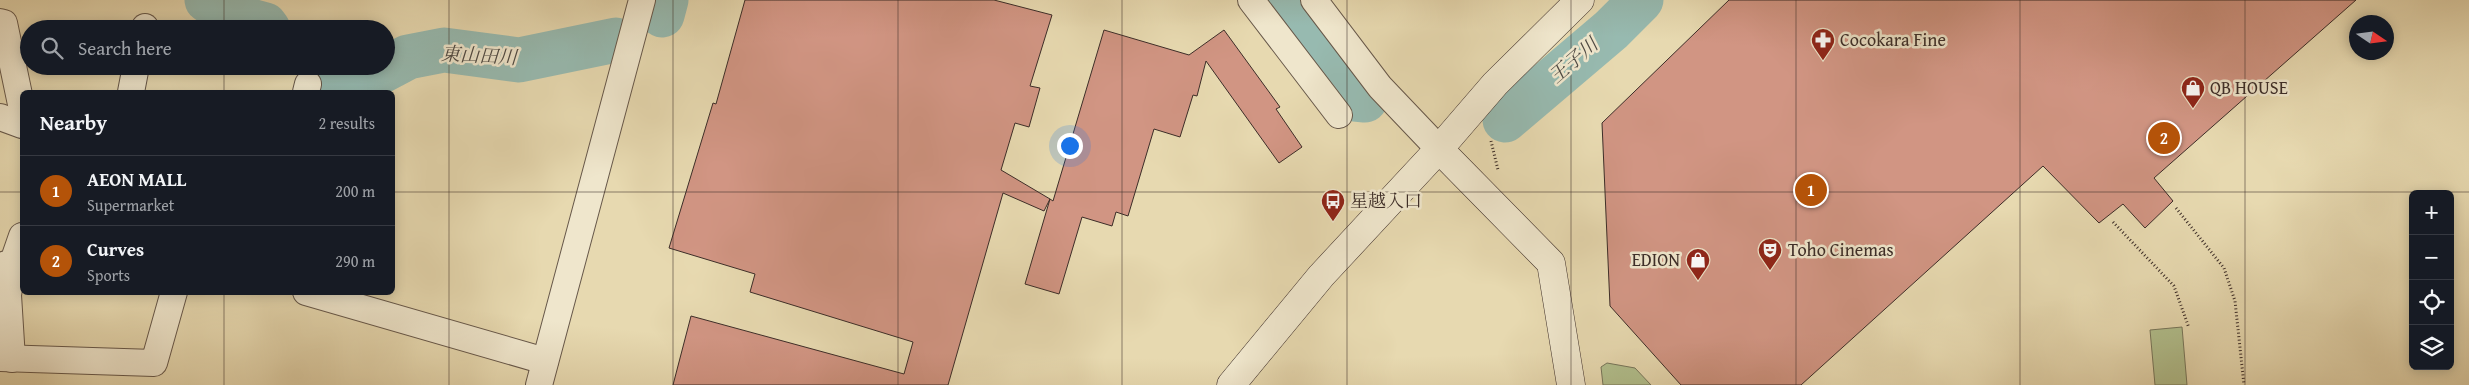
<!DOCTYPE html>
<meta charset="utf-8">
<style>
:root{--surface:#171b24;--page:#20242c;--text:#f1f3f6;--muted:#9ea1a6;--line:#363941;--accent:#b45309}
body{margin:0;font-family:"Gentium Book Plus","Noto Serif JP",serif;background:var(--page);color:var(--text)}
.controls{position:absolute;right:15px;bottom:15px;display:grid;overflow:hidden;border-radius:8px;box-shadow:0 2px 12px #0003}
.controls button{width:45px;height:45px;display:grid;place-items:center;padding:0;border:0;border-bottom:1px solid var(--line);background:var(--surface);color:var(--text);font:25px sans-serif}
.compass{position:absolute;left:2349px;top:15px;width:45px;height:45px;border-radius:50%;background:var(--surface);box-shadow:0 2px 12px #0003;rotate:103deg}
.you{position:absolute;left:1069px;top:145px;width:18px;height:18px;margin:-12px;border:4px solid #fff;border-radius:50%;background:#1a73e8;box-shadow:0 0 0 8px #1a73e833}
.badge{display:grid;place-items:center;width:32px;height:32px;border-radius:50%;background:var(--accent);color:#fff;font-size:16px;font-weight:700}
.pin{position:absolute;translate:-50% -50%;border:2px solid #fff;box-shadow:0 1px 5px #0006}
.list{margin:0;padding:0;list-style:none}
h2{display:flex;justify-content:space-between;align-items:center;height:65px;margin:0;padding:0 20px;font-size:21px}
h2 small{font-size:16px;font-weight:400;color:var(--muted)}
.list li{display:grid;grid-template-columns:32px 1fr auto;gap:15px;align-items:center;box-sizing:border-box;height:70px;padding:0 20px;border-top:1px solid var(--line)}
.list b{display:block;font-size:19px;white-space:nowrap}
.list p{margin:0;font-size:16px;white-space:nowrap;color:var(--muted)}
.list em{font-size:16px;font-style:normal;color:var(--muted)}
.icon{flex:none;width:28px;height:28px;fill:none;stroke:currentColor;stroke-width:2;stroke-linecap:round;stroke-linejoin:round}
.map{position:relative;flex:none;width:2469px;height:385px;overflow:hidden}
.search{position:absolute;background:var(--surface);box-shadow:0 2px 12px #0003;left:20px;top:20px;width:375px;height:55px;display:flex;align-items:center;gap:12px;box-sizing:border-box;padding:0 18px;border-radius:28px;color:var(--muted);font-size:19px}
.panel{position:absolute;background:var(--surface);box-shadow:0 2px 12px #0003;left:20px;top:90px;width:375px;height:205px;border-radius:8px}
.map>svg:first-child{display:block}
.green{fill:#b2c08e;stroke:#77765b}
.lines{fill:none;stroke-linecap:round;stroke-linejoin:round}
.river{stroke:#97bab0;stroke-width:45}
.building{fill:#d19583;stroke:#3c2d28}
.street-casing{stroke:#67584a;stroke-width:28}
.secondary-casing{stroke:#3c2d28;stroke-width:29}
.path{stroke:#3c2d28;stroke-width:3;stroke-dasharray:1 2.5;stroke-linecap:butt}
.street{stroke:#efe6cc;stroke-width:26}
.secondary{stroke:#efe6cc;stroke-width:28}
.grid{fill:none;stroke:#3c2d28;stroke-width:1;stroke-opacity:0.55}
.labels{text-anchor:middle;stroke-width:5;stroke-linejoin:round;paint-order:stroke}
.poi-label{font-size:18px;fill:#3c2d28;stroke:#efe6cc;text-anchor:start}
.water-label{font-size:19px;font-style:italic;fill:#4e4943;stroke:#efe6cc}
</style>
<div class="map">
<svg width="2469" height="385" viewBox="0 0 2469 385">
<rect width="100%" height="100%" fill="#e7d9b0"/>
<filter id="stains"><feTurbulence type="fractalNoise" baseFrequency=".004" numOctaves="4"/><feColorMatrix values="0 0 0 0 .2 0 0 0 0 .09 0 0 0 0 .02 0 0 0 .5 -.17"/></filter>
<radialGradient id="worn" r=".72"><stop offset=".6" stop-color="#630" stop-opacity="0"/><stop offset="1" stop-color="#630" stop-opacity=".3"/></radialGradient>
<!-- green -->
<g class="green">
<polygon points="2182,327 2187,385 2155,385 2150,330"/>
<polygon points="1607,363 1635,368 1651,385 1603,385 1601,367"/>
</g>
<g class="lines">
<!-- river -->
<g class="river">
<polyline points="207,0 226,14 265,25 268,29"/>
<polyline points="1282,0 1355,99 1365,100"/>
<polyline points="662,15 666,0"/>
<polyline points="318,66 334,77 374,75 408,57 444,50 519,60 616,40"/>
<polyline points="1505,120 1611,30 1641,0"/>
</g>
</g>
<!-- building -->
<g class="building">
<polygon points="745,0 994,0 1052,15 1030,86 1040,88 1029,127 1015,123 1001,170 1050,199 1044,211 1003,193 948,385 673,385 691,316 904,374 913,342 750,292 755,274 669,248 713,103 716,104"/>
<polygon points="1729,0 2356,0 2154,178 2173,201 2145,228 2123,204 2099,223 2043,166 1801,385 1681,385 1610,306 1602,123"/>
<polygon points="1104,30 1189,55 1224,30 1280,107 1276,109 1302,147 1279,163 1206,61 1197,96 1193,95 1180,137 1154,129 1128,216 1116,212 1112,226 1082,217 1059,294 1025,284 1050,199 1053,201"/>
</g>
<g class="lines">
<!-- street casing -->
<g class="street-casing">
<g id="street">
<polyline points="1251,0 1339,115"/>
<polyline points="1314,0 1380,87 1439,149"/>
<polyline points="0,22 4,23 22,109"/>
<polyline points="145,29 145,27"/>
<polyline points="131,92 136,66"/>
<polyline points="306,92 308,84"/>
<polyline points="0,117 22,125"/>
<polyline points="0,266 13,262 22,236"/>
<polyline points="306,292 545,361"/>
<polyline points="0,358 154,363 174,292"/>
<polyline points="12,359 8,295 13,262"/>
<polyline points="539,385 642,0"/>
</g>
</g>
<!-- secondary casing -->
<g class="secondary-casing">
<g id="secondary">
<polyline points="1439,149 1551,263 1571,385"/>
<polyline points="1231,385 1321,276 1439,149 1495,84 1580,0"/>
</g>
</g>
<!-- path -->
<g class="path">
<polyline points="1491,141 1498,170"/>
<polyline points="2176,208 2224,268 2235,301 2244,385"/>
<polyline points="2113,222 2174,286 2189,328"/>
</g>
<!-- street -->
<use href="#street" class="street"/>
<!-- secondary -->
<use href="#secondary" class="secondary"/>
</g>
<!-- grid -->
<path class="grid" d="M224,0V29M449,0V385M673,0V385M898,0V385M1122,0V385M1347,0V385M1571,0V385M1796,0V385M2020,0V385M2245,0V385M224,66V92M0,192H22M392,192H2469M224,292V385"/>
<!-- icons -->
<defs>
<g id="pharmacy-pin" transform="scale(1.25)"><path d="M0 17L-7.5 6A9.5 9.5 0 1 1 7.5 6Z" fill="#8f2418" stroke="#efe6cc"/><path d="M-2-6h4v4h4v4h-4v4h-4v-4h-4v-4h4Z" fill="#fff"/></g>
<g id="shop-pin" transform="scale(1.25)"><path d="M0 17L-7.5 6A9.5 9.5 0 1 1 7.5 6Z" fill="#8f2418" stroke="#efe6cc"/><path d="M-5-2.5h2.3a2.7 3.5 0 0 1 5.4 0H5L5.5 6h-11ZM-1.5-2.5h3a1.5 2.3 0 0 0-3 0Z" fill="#fff"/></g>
<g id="bus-pin" transform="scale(1.25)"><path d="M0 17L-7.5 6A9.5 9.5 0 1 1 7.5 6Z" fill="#8f2418" stroke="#efe6cc"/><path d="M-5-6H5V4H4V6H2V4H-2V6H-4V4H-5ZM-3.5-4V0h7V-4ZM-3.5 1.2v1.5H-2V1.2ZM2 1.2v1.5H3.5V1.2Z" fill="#fff"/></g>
<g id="theatre-pin" transform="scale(1.25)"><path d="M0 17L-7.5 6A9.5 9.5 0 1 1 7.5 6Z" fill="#8f2418" stroke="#efe6cc"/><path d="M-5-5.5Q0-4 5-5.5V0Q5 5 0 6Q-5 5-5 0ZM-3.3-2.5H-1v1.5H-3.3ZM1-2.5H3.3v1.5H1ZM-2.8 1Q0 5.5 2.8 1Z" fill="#fff"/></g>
</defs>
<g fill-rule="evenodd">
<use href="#pharmacy-pin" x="1823" y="40"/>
<use href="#shop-pin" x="2193" y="88"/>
<use href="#bus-pin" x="1333" y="201"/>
<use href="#theatre-pin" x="1770" y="250"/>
<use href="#shop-pin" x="1698" y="260"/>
</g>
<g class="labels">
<!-- poi labels -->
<g class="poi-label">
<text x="1840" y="46">Cocokara Fine</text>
<text x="2210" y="94">QB HOUSE</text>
<text x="1350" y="207">星越入口</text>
<text x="1788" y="256">Toho Cinemas</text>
<text x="1680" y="266" text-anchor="end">EDION</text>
</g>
<!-- water labels -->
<g class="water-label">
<text transform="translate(479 55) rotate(3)" y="7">東山田川</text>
<text transform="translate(1573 60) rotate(-41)" y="7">王子川</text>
</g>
</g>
<rect width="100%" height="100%" filter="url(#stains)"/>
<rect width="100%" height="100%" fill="url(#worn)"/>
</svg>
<div class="controls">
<button>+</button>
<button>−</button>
<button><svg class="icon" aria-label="locate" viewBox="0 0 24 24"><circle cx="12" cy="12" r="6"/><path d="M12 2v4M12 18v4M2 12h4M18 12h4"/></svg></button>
<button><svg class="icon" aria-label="layers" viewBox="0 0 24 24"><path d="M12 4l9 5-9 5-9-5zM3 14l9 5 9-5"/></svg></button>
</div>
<svg class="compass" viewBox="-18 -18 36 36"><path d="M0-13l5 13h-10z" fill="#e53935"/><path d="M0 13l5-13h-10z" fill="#9ea1a6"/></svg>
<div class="you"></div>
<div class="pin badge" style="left:1811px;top:190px">1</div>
<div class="pin badge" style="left:2164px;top:138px">2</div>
<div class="search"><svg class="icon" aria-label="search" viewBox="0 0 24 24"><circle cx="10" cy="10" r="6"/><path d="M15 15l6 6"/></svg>Search here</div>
<section class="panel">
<h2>Nearby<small>2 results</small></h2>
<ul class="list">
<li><span class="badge">1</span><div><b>AEON MALL</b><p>Supermarket</p></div><em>200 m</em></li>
<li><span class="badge">2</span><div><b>Curves</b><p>Sports</p></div><em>290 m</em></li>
</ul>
</section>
</div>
